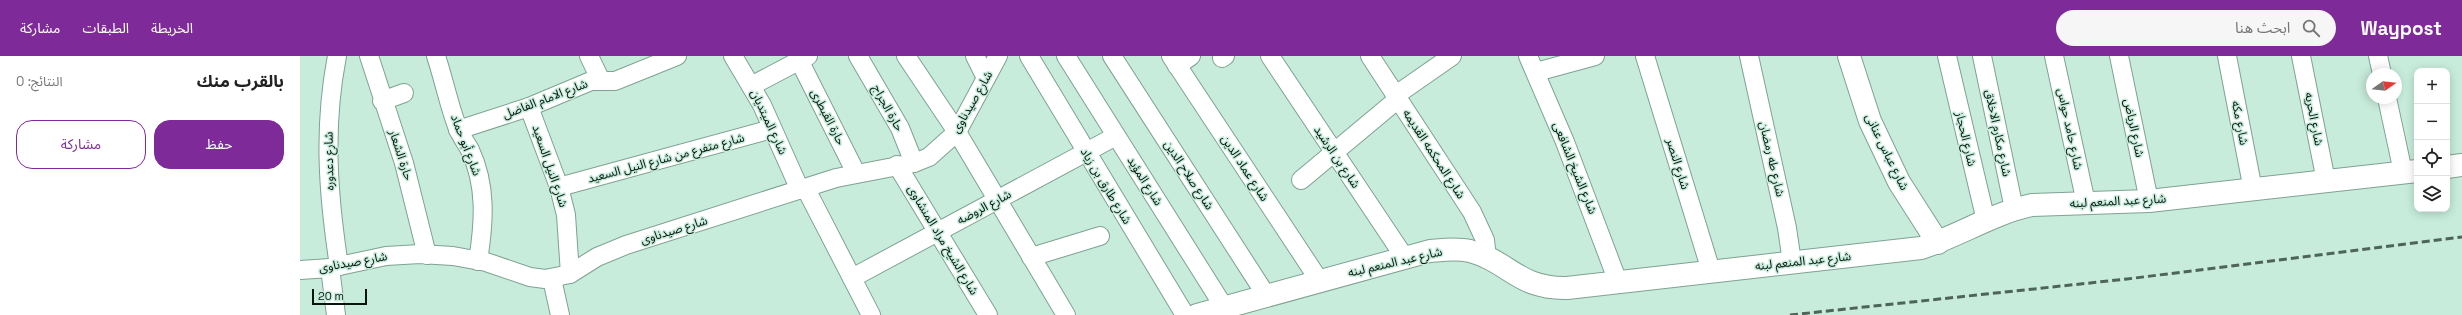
<!DOCTYPE html>
<html lang="ar">
<meta charset="utf-8">
<style>
:root{--surface:#fff;--page:#f6f6f6;--text:#222;--muted:#767676;--line:#e0e0e0;--accent:#7f2a99}
body{margin:0;font-family:"Space Grotesk","Noto Sans Arabic",sans-serif;background:var(--page);color:var(--text);direction:rtl}
.controls{position:absolute;right:12px;top:12px;display:grid;overflow:hidden;border-radius:8px;box-shadow:0 2px 10px #0003}
.controls button{width:36px;height:36px;display:grid;place-items:center;padding:0;border:0;border-bottom:1px solid var(--line);background:var(--surface);color:var(--text);font:20px sans-serif}
.compass{position:absolute;left:2066px;top:12px;width:36px;height:36px;border-radius:50%;background:var(--surface);box-shadow:0 2px 10px #0003;rotate:76deg}
.scale{position:absolute;left:12px;bottom:10px;width:55px;box-sizing:border-box;padding-left:4px;border:2px solid #091610;border-top:0;font-size:11px;line-height:14px;white-space:nowrap;color:#091610;-webkit-text-stroke:3px #c7ecdb;paint-order:stroke}
.list{margin:0;padding:0;list-style:none}
h2{display:flex;justify-content:space-between;align-items:center;height:52px;margin:0;padding:0 16px;font-size:17px}
h2 small{font-size:13px;font-weight:400;color:var(--muted)}
.actions{display:flex;gap:8px;padding:12px 16px}
.actions a{flex:1;padding:9px 0;border:1px solid var(--accent);border-radius:16px;text-align:center;font-size:14px;color:var(--accent)}
.actions .main{background:var(--accent);color:#fff}
.icon{flex:none;width:22px;height:22px;fill:none;stroke:currentColor;stroke-width:2;stroke-linecap:round;stroke-linejoin:round}
.map{position:relative;flex:none;width:2162px;height:259px;overflow:hidden;direction:ltr}
header{display:flex;align-items:center;gap:24px;box-sizing:border-box;height:56px;padding:0 20px;background:var(--accent);color:#fff}
header strong{font-size:19px}
nav{display:flex;gap:22px;margin-inline-start:auto;font-size:14px}
.search{width:280px;height:36px;background:var(--page);display:flex;align-items:center;gap:10px;box-sizing:border-box;padding:0 14px;border-radius:22px;color:var(--muted);font-size:15px}
main{display:flex}
aside{flex:1;background:var(--surface)}
.map>svg:first-child{display:block}
.lines{fill:none;stroke-linecap:round;stroke-linejoin:round}
.street-casing{stroke:#7fa292;stroke-width:20}
.secondary-casing{stroke:#7fa292;stroke-width:24}
.street{stroke:#fff;stroke-width:18}
.secondary{stroke:#fff;stroke-width:22}
.rail{stroke:#4e645a;stroke-width:3;stroke-dasharray:8 4;stroke-linecap:butt}
.labels{text-anchor:middle;stroke-width:3;stroke-linejoin:round;paint-order:stroke}
.street-label{font-size:12px;fill:#091610;stroke:#c7ecdb}
</style>
<header>
<strong>Waypost</strong>
<div class="search"><svg class="icon" aria-label="search" viewBox="0 0 24 24"><circle cx="10" cy="10" r="6"/><path d="M15 15l6 6"/></svg>ابحث هنا</div>
<nav><a>الخريطة</a><a>الطبقات</a><a>مشاركة</a></nav>
</header>
<main>
<div class="map">
<svg width="2162" height="259" viewBox="0 0 2162 259">
<rect width="100%" height="100%" fill="#c7ecdb"/>
<g class="lines">
<!-- street casing -->
<g class="street-casing">
<g id="street">
<path d="M37,0C23,72 28,138 39,210"/>
<polyline points="69,0 104,107 127,199"/>
<path d="M136,0C144,24 149,50 158,73C161,80 166,87 170,94C187,130 184,167 178,205"/>
<polyline points="289,0 301,25"/>
<polyline points="433,0 462,49 500,134"/>
<polyline points="558,0 600,72 614,107"/>
<polyline points="606,0 657,76 766,259"/>
<polyline points="675,0 686,22"/>
<polyline points="729,0 885,259"/>
<polyline points="766,0 924,251"/>
<polyline points="812,0 966,239"/>
<polyline points="871,0 1019,224"/>
<polyline points="970,0 1105,202"/>
<polyline points="1070,0 1172,156 1185,184 1187,202"/>
<polyline points="1228,0 1265,86 1318,226"/>
<polyline points="1345,0 1411,215"/>
<polyline points="1449,0 1487,172 1492,206"/>
<polyline points="1647,0 1686,165"/>
<polyline points="1682,0 1714,153"/>
<polyline points="1754,0 1786,147"/>
<polyline points="1819,0 1849,145"/>
<polyline points="1927,0 1953,134"/>
<polyline points="2001,0 2026,125"/>
<polyline points="2078,0 2082,18"/>
<polyline points="922,2 925,0"/>
<polyline points="499,4 556,117"/>
<polyline points="877,10 891,0"/>
<polyline points="1236,16 1295,0"/>
<polyline points="451,30 508,0"/>
<polyline points="1096,39 1152,0"/>
<polyline points="2087,42 2103,116"/>
<polyline points="82,45 104,37"/>
<polyline points="229,51 259,131 266,159 270,218"/>
<polyline points="158,74 229,51 291,25 315,25 377,0"/>
<polyline points="597,109 688,259"/>
<polyline points="1001,124 1098,43"/>
<polyline points="259,131 472,73"/>
<polyline points="506,133 571,259"/>
<polyline points="731,201 800,180"/>
<polyline points="30,212 36,259"/>
<polyline points="0,214 30,212 86,200 120,198 153,200 186,206 230,221 245,223 270,218 297,201 326,189 536,122 614,107 629,101 657,76 698,0"/>
<polyline points="552,222 816,80"/>
<polyline points="252,223 260,259"/>
</g>
</g>
<!-- secondary casing -->
<g class="secondary-casing">
<g id="secondary">
<polyline points="1549,0 1570,65 1599,126 1638,187"/>
<polyline points="2147,111 2162,109"/>
<path d="M897,259L1130,195C1143,194 1156,192 1170,195C1210,206 1218,233 1267,232L1621,192C1659,180 1693,157 1732,149L1849,145L2117,115"/>
</g>
</g>
<!-- street -->
<use href="#street" class="street"/>
<!-- secondary -->
<use href="#secondary" class="secondary"/>
<!-- rail -->
<polyline class="rail" points="1490,259 1827,223 2162,181"/>
</g>
<g class="labels">
<!-- street labels -->
<g class="street-label">
<text transform="translate(245 43) rotate(-21)" y="4">شارع الامام الفاضل</text>
<text transform="translate(672 46) rotate(-60)" y="4">شارع صيدناوى</text>
<text transform="translate(588 52) rotate(61)" y="4">حارة الجراج</text>
<text transform="translate(528 61) rotate(63)" y="4">حارة القبطرى</text>
<text transform="translate(2014 63) rotate(79)" y="4">شارع الحريه</text>
<text transform="translate(469 66) rotate(65)" y="4">شارع الميتديان</text>
<text transform="translate(1940 67) rotate(79)" y="4">شارع مكه</text>
<text transform="translate(1834 72) rotate(78)" y="4">شارع الرياض</text>
<text transform="translate(1770 73) rotate(78)" y="4">شارع حامد حواس</text>
<text transform="translate(1698 77) rotate(78)" y="4">شارع مكارم الاخلاق</text>
<text transform="translate(1666 83) rotate(77)" y="4">شارع الحجاز</text>
<text transform="translate(166 89) rotate(69)" y="4">شارع أبو حماد</text>
<text transform="translate(1587 96) rotate(64)" y="4">شارع عباس عنانى</text>
<text transform="translate(1134 98) rotate(57)" y="4">شارع المحكمه القديمه</text>
<text transform="translate(101 99) rotate(72)" y="4">حارة الشعار</text>
<text transform="translate(1037 101) rotate(56)" y="4">شارع بن الرشيد</text>
<text transform="translate(366 102) rotate(-15)" y="4">شارع متفرع من شارع النيل السعيد</text>
<text transform="translate(1472 103) rotate(77)" y="4">شارع طه رمضان</text>
<text transform="translate(29 105) rotate(-91)" y="4">شارع دعدوره</text>
<text transform="translate(1378 108) rotate(73)" y="4">شارع النصر</text>
<text transform="translate(250 110) rotate(71)" y="4">شارع النيل السعيد</text>
<text transform="translate(945 112) rotate(57)" y="4">شارع عماد الدين</text>
<text transform="translate(1275 112) rotate(68)" y="4">شارع الشيخ الشافعى</text>
<text transform="translate(889 119) rotate(57)" y="4">شارع صلاح الدين</text>
<text transform="translate(845 125) rotate(58)" y="4">شارع المؤيد</text>
<text transform="translate(806 130) rotate(59)" y="4">شارع طارق بن زياد</text>
<text transform="translate(1818 145) rotate(-3)" y="4">شارع عبد المنعم لبنه</text>
<text transform="translate(684 151) rotate(-28)" y="4">شارع الروضه</text>
<text transform="translate(374 174) rotate(-17)" y="4">شارع صيدناوى</text>
<text transform="translate(643 184) rotate(59)" y="4">شارع الشيخ مراد المنشاوى</text>
<text transform="translate(1503 205) rotate(-6)" y="4">شارع عبد المنعم لبنه</text>
<text transform="translate(53 206) rotate(-10)" y="4">شارع صيدناوى</text>
<text transform="translate(1095 206) rotate(-13)" y="4">شارع عبد المنعم لبنه</text>
</g>
</g>
</svg>
<div class="controls">
<button>+</button>
<button>−</button>
<button><svg class="icon" aria-label="locate" viewBox="0 0 24 24"><circle cx="12" cy="12" r="6"/><path d="M12 2v4M12 18v4M2 12h4M18 12h4"/></svg></button>
<button><svg class="icon" aria-label="layers" viewBox="0 0 24 24"><path d="M12 4l9 5-9 5-9-5zM3 14l9 5 9-5"/></svg></button>
</div>
<svg class="compass" viewBox="-18 -18 36 36"><path d="M0-13l5 13h-10z" fill="#e53935"/><path d="M0 13l5-13h-10z" fill="#767676"/></svg>
<div class="scale">20 m</div>
</div>
<aside>
<h2>بالقرب منك<small>النتائج: 0</small></h2>
<ul class="list">
</ul>
<div class="actions"><a class="main">حفظ</a><a>مشاركة</a></div>
</aside>
</main>
